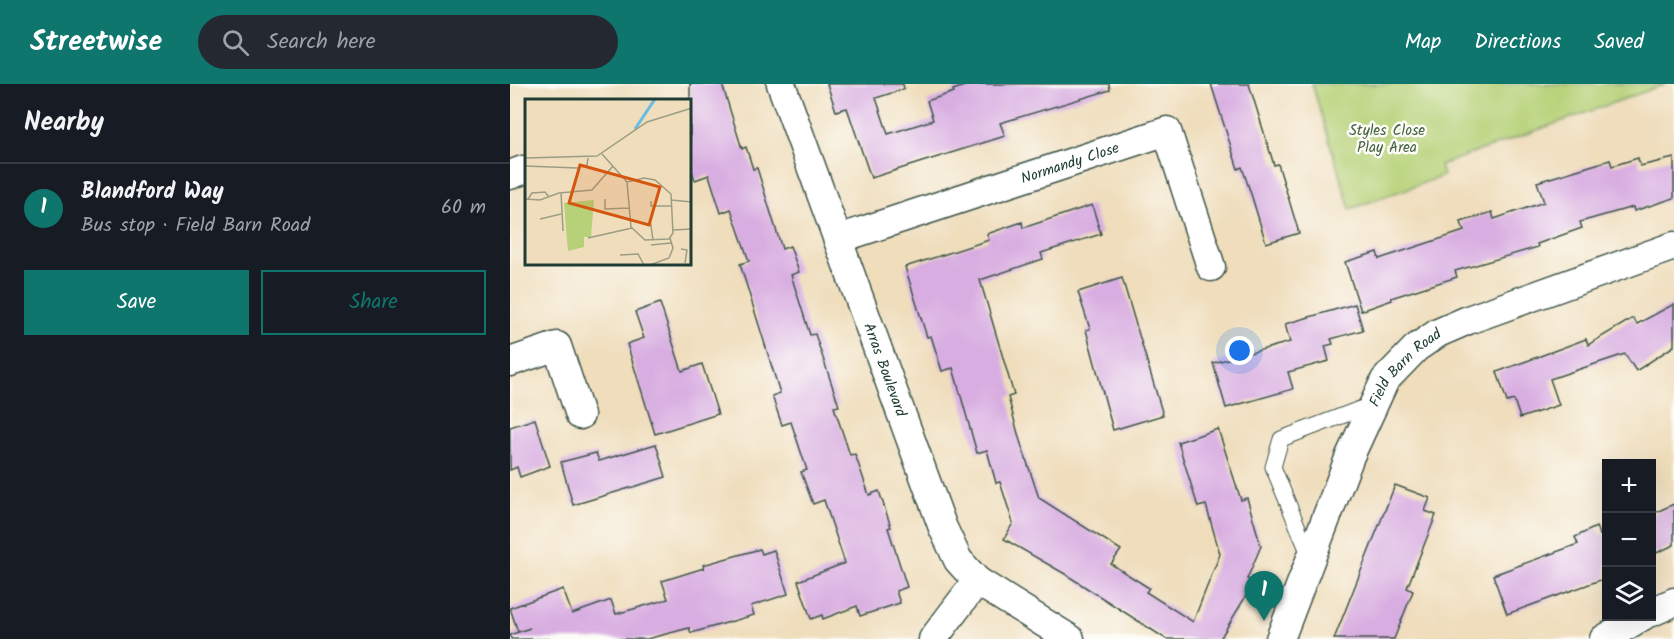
<!DOCTYPE html>
<meta charset="utf-8">
<style>
:root{--surface:#171b24;--page:#242831;--text:#f1f3f6;--muted:#9ea1a6;--line:#363941;--accent:#0f766e}
body{margin:0;font-family:Kalam,sans-serif;background:var(--page);color:var(--text)}
.controls{position:absolute;right:18px;bottom:18px;display:grid;overflow:hidden;border-radius:0px;box-shadow:0 6px 24px #0002}
.controls button{width:54px;height:54px;display:grid;place-items:center;padding:0;border:0;border-bottom:2px solid var(--line);background:var(--surface);color:var(--text);font:30px sans-serif}
.you{position:absolute;left:730px;top:267px;width:21px;height:21px;margin:-15px;border:4px solid #fff;border-radius:50%;background:#1a73e8;box-shadow:0 0 0 9px #1a73e833}
.badge{display:grid;place-items:center;width:39px;height:39px;border-radius:50%;background:var(--accent);color:#fff;font-size:20px;font-weight:700}
.pin{position:absolute;translate:-50% -50px;filter:drop-shadow(0 2px 3px #0008)}
.pin::after{content:'';position:absolute;top:32px;width:21px;height:18px;background:inherit;clip-path:polygon(0 0,100% 0,50% 100%)}
.list{margin:0;padding:0;list-style:none}
h2{display:flex;justify-content:space-between;align-items:center;height:78px;margin:0;padding:0 24px;font-size:26px}
h2 small{font-size:20px;font-weight:400;color:var(--muted)}
.list li{display:grid;grid-template-columns:39px 1fr auto;gap:18px;align-items:center;box-sizing:border-box;height:90px;padding:0 24px;border-top:2px solid var(--line)}
.list b{display:block;font-size:22px;white-space:nowrap}
.list p{margin:0;font-size:20px;white-space:nowrap;color:var(--muted)}
.list em{font-size:20px;font-style:normal;color:var(--muted)}
.actions{display:flex;gap:12px;padding:18px 24px}
.actions a{flex:1;padding:14px 0;border:2px solid var(--accent);border-radius:0px;text-align:center;font-size:21px;color:var(--accent)}
.actions .main{background:var(--accent);color:#fff}
.icon{flex:none;width:33px;height:33px;fill:none;stroke:currentColor;stroke-width:2;stroke-linecap:round;stroke-linejoin:round}
.map{position:relative;flex:none;width:1164px;height:555px;overflow:hidden}
header{display:flex;align-items:center;gap:36px;box-sizing:border-box;height:84px;padding:0 30px;background:var(--accent);color:#fff}
header strong{font-size:28px}
nav{display:flex;gap:33px;margin-inline-start:auto;font-size:21px}
.search{width:420px;height:54px;background:var(--page);display:flex;align-items:center;gap:15px;box-sizing:border-box;padding:0 21px;border-radius:33px;color:var(--muted);font-size:22px}
main{display:flex}
aside{flex:1;background:var(--surface)}
.map>svg:first-child{display:block}
.green{fill:#b6d177;stroke:#6a8756;stroke-width:1.5}
.building{fill:#d8ade1}
.lines{fill:none;stroke-linecap:round;stroke-linejoin:round}
.lane-casing{stroke:#3e5548;stroke-width:17}
.street-casing{stroke:#3e5548;stroke-width:31}
.lane{stroke:#fff;stroke-width:15}
.street{stroke:#fff;stroke-width:28}
.labels{text-anchor:middle;stroke-width:5;stroke-linejoin:round;paint-order:stroke}
.park-label{font-size:15px;fill:#456245;stroke:#fdfcf7}
.street-label{font-size:15px;fill:#1f3d34;stroke:#fdfcf7}
.inset-river{fill:none;stroke:#66bde3;stroke-width:3}
.inset-road{fill:none;stroke:#9c9d85;stroke-width:1.5}
.view{fill:#d45610;fill-opacity:0.15;stroke:#d45610;stroke-width:3}
.inset-edge{fill:none;stroke:#1f3d34;stroke-width:3}
</style>
<header>
<strong>Streetwise</strong>
<div class="search"><svg class="icon" aria-label="search" viewBox="0 0 24 24"><circle cx="10" cy="10" r="6"/><path d="M15 15l6 6"/></svg>Search here</div>
<nav><a>Map</a><a>Directions</a><a>Saved</a></nav>
</header>
<main>
<aside>
<h2>Nearby<small></small></h2>
<ul class="list">
<li><span class="badge">1</span><div><b>Blandford Way</b><p>Bus stop · Field Barn Road</p></div><em>60 m</em></li>
</ul>
<div class="actions"><a class="main">Save</a><a>Share</a></div>
</aside>
<div class="map">
<svg width="1164" height="555" viewBox="0 0 1164 555">
<rect width="100%" height="100%" fill="#fdfcf7"/>
<filter id="ink" filterUnits="userSpaceOnUse"><feTurbulence type="fractalNoise" baseFrequency=".0167" numOctaves="2"/><feDisplacementMap in="SourceGraphic" scale="12" xChannelSelector="R" yChannelSelector="G"/><feConvolveMatrix kernelMatrix="1 2 1 2 8 2 1 2 1" color-interpolation-filters="sRGB"/></filter>
<filter id="wash" filterUnits="userSpaceOnUse"><feTurbulence type="fractalNoise" baseFrequency=".008" numOctaves="4" result="noise"/><feDisplacementMap in="SourceGraphic" scale="24" xChannelSelector="R" yChannelSelector="G"/><feGaussianBlur stdDeviation="1.35" result="paint"/><feColorMatrix in="noise" values="0 0 0 0 0 0 0 0 0 0 0 0 0 0 0 0 0 1.4 0 .05"/><feComposite in="paint" operator="in"/></filter>
<g filter="url(#wash)">
<rect width="100%" height="100%" fill="#efddbb"/>
<!-- green -->
<polygon class="green" points="802,0 1156,0 930,81 933,92 840,125"/>
<g id="blocks">
<!-- building -->
<g class="building">
<polygon points="180,0 212,0 232,65 236,63 243,85 247,84 272,165 280,162 289,188 281,191 300,251 305,250 329,322 324,323 340,371 345,370 359,411 369,407 381,443 378,444 397,503 386,507 390,519 350,532 347,522 313,535 312,531 301,535 288,497 335,479 314,416 303,420 291,388 297,386 281,338 272,341 262,312 270,309 230,180 239,177 221,125 211,129 199,91 185,96 180,81"/>
<polygon points="317,0 393,0 394,5 366,14 378,50 423,36 417,17 444,8 443,6 460,0 599,0 600,6 490,39 495,52 361,94 337,24 326,27"/>
<polygon points="701,0 739,0 764,81 768,80 789,149 756,159 742,113 732,83 728,85"/>
<polygon points="1128,74 1130,82 1164,74 1164,114 1124,127 1123,123 1070,138 1072,144 1027,160 1028,163 945,187 947,193 881,214 882,216 851,227 835,178 867,168 869,175 954,147 951,138 982,128 984,135 1034,118 1027,98 1100,76 1102,82"/>
<polygon points="582,121 591,150 531,169 533,175 470,196 504,311 498,313 510,357 529,414 611,466 601,480 639,504 636,508 683,538 710,470 696,421 688,423 668,358 708,345 731,416 737,414 751,462 737,495 742,497 736,512 710,555 656,555 555,490 494,455 503,439 490,398 486,399 477,366 467,369 443,284 432,287 421,252 417,253 395,183 479,156 477,150 512,138 513,144"/>
<polygon points="612,194 653,331 603,346 576,246 580,245 568,208"/>
<polygon points="150,219 172,287 192,280 208,330 145,350 117,260 134,254 125,228"/>
<polygon points="845,220 853,246 821,255 823,260 815,262 819,277 778,288 783,305 716,324 703,279 780,258 775,240"/>
<polygon points="1164,220 1164,262 1126,287 1115,270 1040,295 1049,321 1010,334 1004,316 997,318 987,288 1076,255 1078,261 1123,234 1127,240"/>
<polygon points="25,335 40,382 10,393 7,383 0,386 0,343"/>
<polygon points="146,360 156,393 63,421 51,378 86,369 89,377"/>
<polygon points="885,401 920,414 915,427 926,431 897,504 903,507 884,555 824,555"/>
<polygon points="1164,420 1164,461 1142,471 1142,430"/>
<polygon points="1086,443 1090,451 1096,449 1096,494 997,530 983,491 1068,460 1065,453"/>
<polygon points="250,465 252,470 264,466 278,510 241,522 244,531 181,549 179,544 137,555 1,555 0,551 20,544 8,548 0,524 53,505 62,530 101,516 106,530 158,515 152,497 194,484 193,481"/>
</g>
</g>
</g>
<g filter="url(#ink)">
<use href="#blocks" fill-opacity="0" stroke="#3e5548" stroke-width="1.5"/>
<g class="lines">
<!-- lane casing -->
<g class="lane-casing">
<polyline id="lane" points="801,475 763,383 771,355 863,320"/>
</g>
<!-- street casing -->
<g class="street-casing">
<g id="street">
<path id="s1" d="M271,0L433,444L448,476L467,497L423,555"/>
<polyline points="0,91 13,86"/>
<path id="s2" d="M328,155L657,47L701,183"/>
<polyline points="0,278 47,262 70,331"/>
<polyline points="467,497 560,555"/>
<polyline points="1142,528 1164,518"/>
<path id="s3" d="M770,555L840,372L875,296L906,264L928,249L958,236L1164,162"/>
<polyline points="1094,555 1133,532"/>
</g>
</g>
<!-- lane -->
<use href="#lane" class="lane"/>
<!-- street -->
<use href="#street" class="street"/>
</g>
</g>
<g class="labels">
<!-- park labels -->
<g class="park-label">
<text x="877" y="51">Styles Close<tspan x="877" dy="17">Play Area</tspan></text>
</g>
<!-- street labels -->
<g class="street-label">
<text dy="5" stroke="none"><textPath href="#s2" startOffset="244">Normandy Close</textPath></text>
<text dy="5" stroke="none"><textPath href="#s1" startOffset="304">Arras Boulevard</textPath></text>
<text dy="5" stroke="none"><textPath href="#s3" startOffset="302">Field Barn Road</textPath></text>
</g>
</g>
<!-- overview -->
<g transform="translate(15 15)">
<rect width="166" height="166" fill="#efddbb"/>
<path d="M69,101L66,138H59V148L43,152L39,104Z" fill="#b6d177"/>
<path class="inset-river" d="M110,30L130,0"/>
<path class="inset-road" d="M77,55L102,83M0,59L72,57L122,23L167,9M0,67L52,69L62,66L63,59M119,79L130,81L146,95L148,134L144,140L120,141L106,128L102,83ZM36,93L38,132M0,100L15,101L34,94L67,91L88,67M3,100L7,94L20,93L24,98M80,100V110L104,109M146,101L167,103M126,102V107H146M15,120L36,115M125,120L128,141M148,131L167,130M63,139L107,129M126,146L146,144M156,150L162,151L160,164M95,156L113,155L119,166M125,166L144,159L148,149L145,139"/>
<path class="view" d="M55,66L135,88L124,126L44,104Z"/>
<rect width="166" height="166" class="inset-edge"/>
</g>
</svg>
<div class="controls">
<button>+</button>
<button>−</button>
<button><svg class="icon" aria-label="layers" viewBox="0 0 24 24"><path d="M12 4l9 5-9 5-9-5zM3 14l9 5 9-5"/></svg></button>
</div>
<div class="you"></div>
<div class="pin badge" style="left:754px;top:537px">1</div>
</div>
</main>
